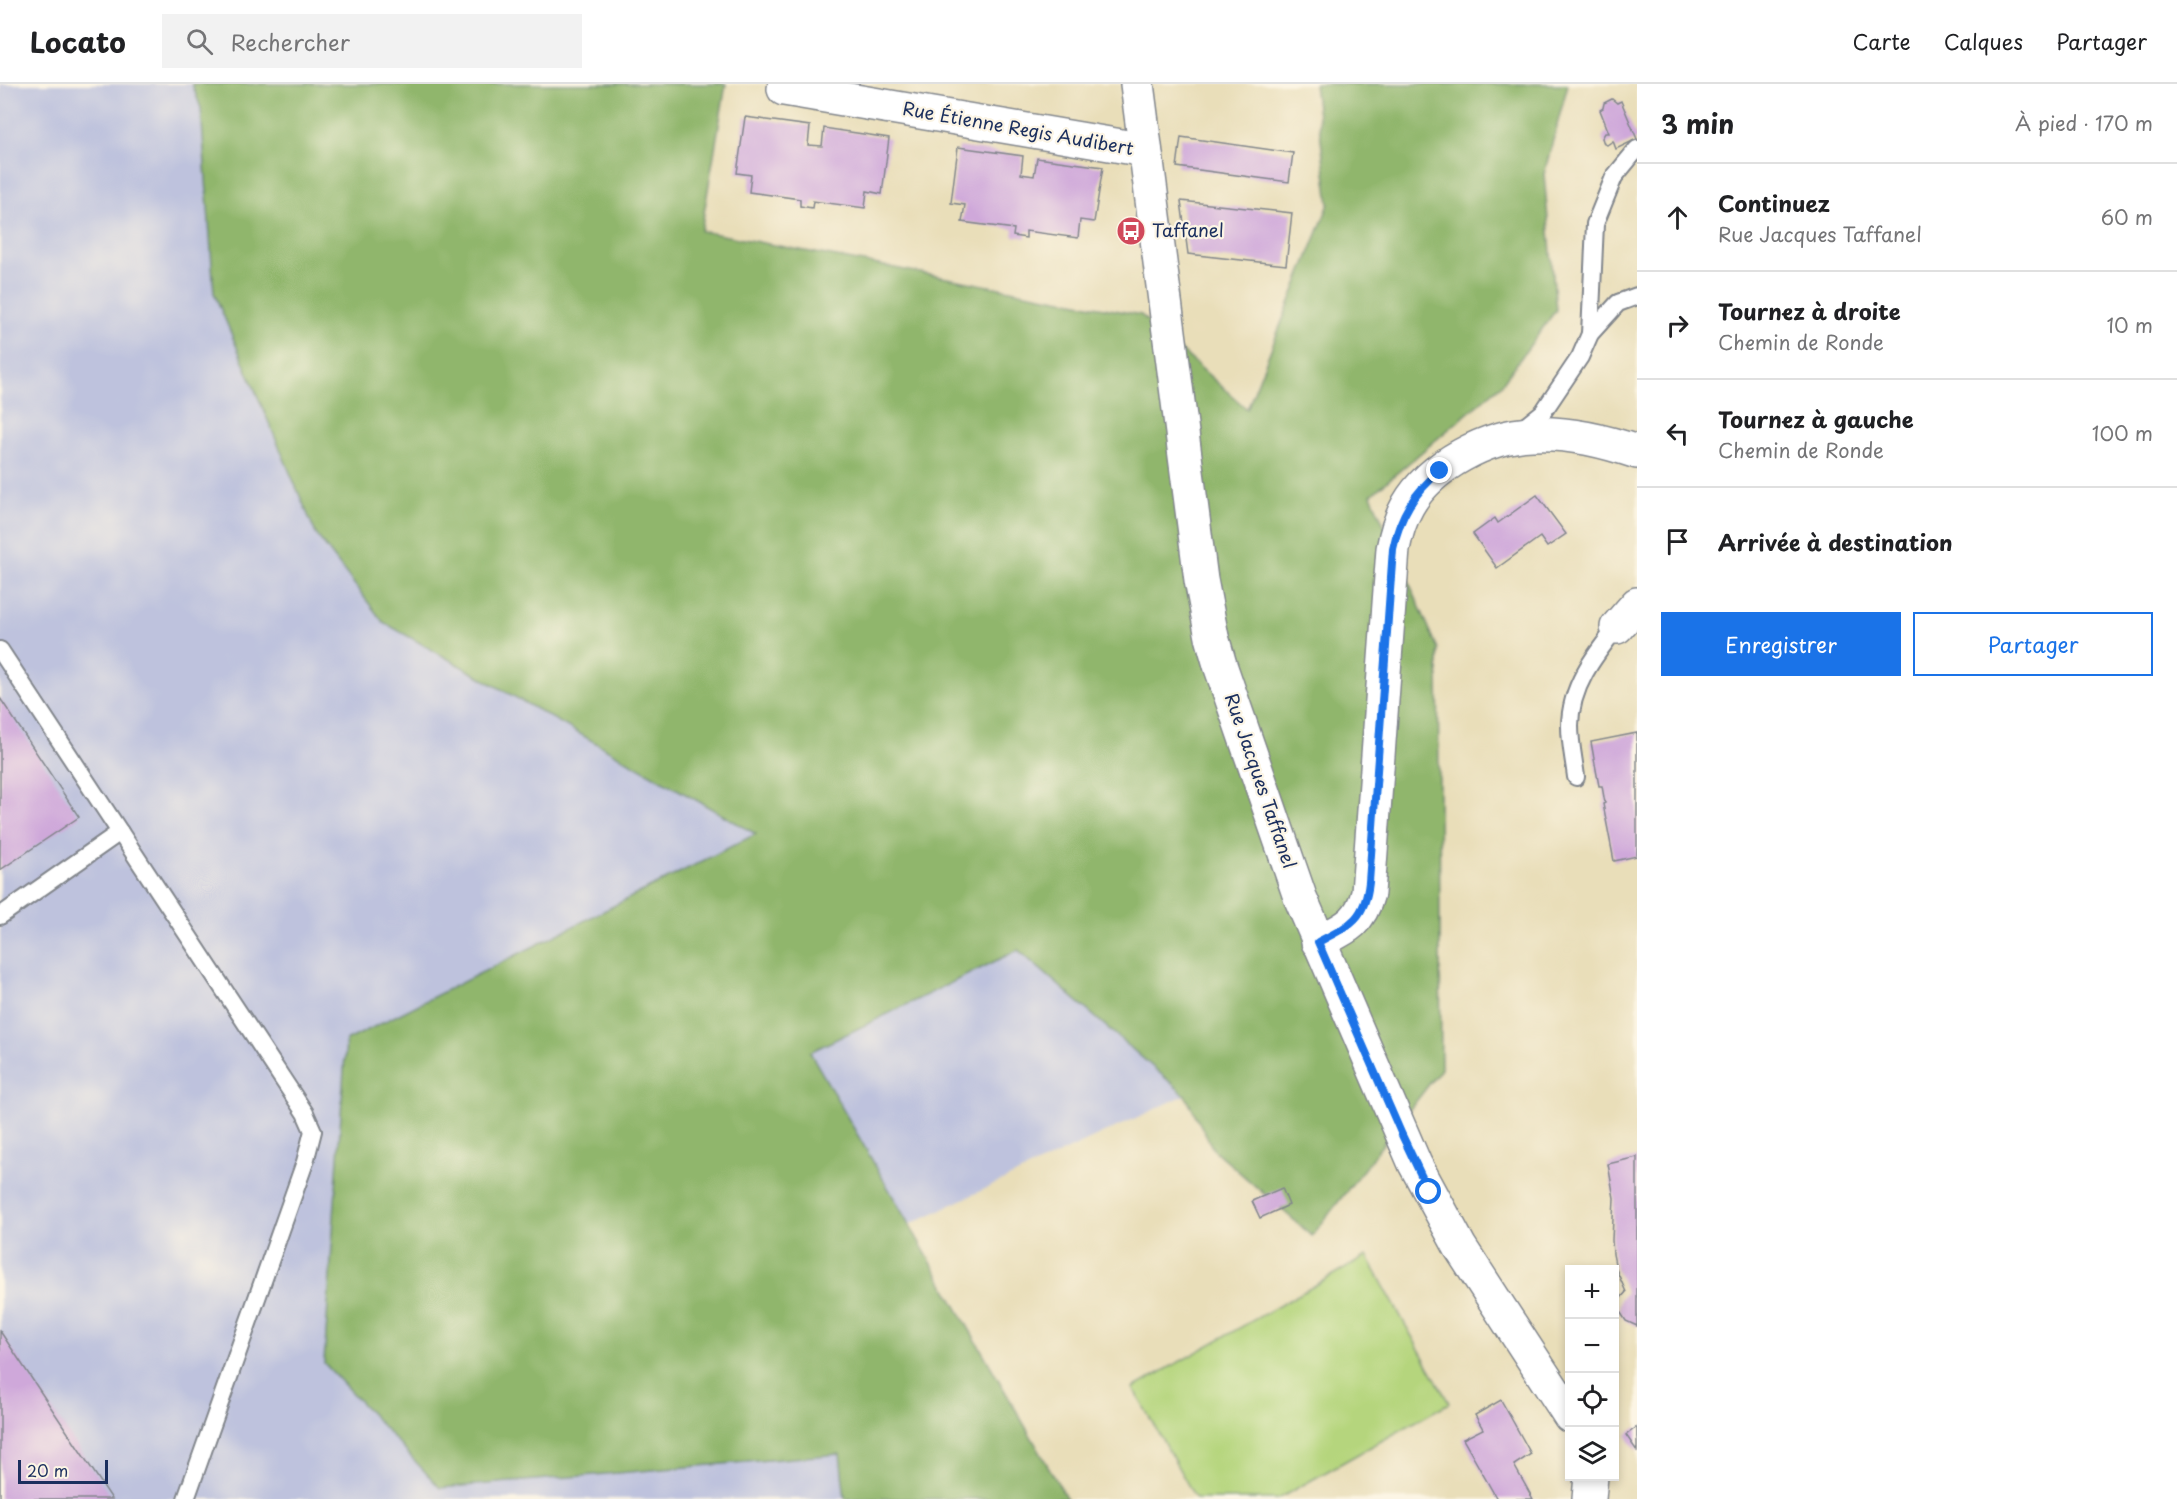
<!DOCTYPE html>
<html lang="fr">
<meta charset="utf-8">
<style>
:root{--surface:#fff;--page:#f2f2f2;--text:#202124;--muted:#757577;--line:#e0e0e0;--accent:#1a73e8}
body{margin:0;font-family:"Playpen Sans",sans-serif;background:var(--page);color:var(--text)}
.controls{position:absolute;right:18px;bottom:18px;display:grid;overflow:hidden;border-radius:0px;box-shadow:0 3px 9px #0003}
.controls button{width:54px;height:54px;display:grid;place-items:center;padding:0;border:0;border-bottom:2px solid var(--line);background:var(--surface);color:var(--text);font:30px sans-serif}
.scale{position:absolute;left:18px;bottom:15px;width:90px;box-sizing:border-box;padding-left:6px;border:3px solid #1b2f5e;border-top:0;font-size:16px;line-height:21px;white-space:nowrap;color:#1b2f5e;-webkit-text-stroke:4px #fcf5e5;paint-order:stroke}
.stop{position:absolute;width:18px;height:18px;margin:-14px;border:4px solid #1a73e8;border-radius:50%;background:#fff}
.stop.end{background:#1a73e8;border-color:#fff;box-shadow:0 2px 6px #0008}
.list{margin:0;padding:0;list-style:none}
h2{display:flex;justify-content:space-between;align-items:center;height:78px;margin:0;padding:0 24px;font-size:26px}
h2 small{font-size:20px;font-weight:400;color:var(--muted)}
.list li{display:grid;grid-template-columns:39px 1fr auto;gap:18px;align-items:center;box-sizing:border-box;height:108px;padding:0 24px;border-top:2px solid var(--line)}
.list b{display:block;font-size:22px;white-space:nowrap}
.list p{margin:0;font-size:20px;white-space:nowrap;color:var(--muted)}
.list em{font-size:20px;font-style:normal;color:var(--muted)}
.actions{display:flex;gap:12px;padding:18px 24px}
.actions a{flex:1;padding:14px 0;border:2px solid var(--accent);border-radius:0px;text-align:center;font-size:21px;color:var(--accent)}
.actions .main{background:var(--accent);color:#fff}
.icon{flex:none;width:33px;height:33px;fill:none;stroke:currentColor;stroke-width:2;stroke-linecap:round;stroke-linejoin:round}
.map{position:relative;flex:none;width:1637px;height:1415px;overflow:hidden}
header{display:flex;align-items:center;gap:36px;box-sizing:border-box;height:84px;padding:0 30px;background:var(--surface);border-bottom:2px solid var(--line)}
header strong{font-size:28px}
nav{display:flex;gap:33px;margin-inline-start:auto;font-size:21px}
.search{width:420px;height:54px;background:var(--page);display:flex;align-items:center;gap:15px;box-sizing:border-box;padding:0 21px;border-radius:0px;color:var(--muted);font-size:22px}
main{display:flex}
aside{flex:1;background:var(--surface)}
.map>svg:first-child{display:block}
.industrial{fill:#bec2dd}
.green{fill:#b5d57d;stroke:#68826e;stroke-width:1.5}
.forest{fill:#90b66c;stroke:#567265;stroke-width:1.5}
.building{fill:#cfa8da}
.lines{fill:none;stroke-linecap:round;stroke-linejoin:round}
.service-casing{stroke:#82868c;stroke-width:20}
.minor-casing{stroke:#82868c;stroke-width:36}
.service{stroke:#fff;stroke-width:16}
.minor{stroke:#fff;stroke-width:33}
.route{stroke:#1a73e8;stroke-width:8}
.labels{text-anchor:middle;stroke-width:4.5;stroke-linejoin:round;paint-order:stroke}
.street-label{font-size:18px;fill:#1b2f5e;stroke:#fcf5e5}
.poi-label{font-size:18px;fill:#1b2f5e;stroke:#fcf5e5;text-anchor:start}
</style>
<header>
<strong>Locato</strong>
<div class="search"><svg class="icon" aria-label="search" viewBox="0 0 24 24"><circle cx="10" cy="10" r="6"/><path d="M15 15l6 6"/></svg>Rechercher</div>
<nav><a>Carte</a><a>Calques</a><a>Partager</a></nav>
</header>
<main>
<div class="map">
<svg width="1637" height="1415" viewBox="0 0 1637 1415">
<rect width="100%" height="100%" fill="#fcf5e5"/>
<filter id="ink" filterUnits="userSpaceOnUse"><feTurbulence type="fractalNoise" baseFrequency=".0167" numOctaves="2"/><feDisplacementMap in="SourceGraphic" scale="12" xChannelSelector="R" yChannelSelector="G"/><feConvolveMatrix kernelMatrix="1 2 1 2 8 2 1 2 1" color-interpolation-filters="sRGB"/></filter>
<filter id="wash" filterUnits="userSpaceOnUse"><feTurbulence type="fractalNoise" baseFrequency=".008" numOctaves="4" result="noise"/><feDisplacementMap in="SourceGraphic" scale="24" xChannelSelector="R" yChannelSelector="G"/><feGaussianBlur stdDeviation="1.35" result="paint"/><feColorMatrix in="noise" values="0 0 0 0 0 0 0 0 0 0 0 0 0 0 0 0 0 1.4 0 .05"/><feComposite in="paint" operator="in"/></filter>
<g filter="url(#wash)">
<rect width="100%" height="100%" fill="#e9deb9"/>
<!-- industrial -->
<polygon class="industrial" points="0,0 272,0 1018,866 1185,1011 908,1141 1067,1415 0,1415"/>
<!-- green -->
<polygon class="green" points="1367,1172 1449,1319 1278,1415 1196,1415 1133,1304"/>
<!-- forest -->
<polygon class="forest" points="192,0 726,0 701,147 1141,231 1247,325 1329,120 1314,0 1568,0 1544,90 1556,226 1501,301 1371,411 1438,565 1441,985 1312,1152 1213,1065 1185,1011 1018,866 810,968 1067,1415 845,1415 840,1370 440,1404 324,1279 346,957 756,750 383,538 316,450 214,209 201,24"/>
<g id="blocks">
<!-- building -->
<g class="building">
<polygon points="1612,15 1617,19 1621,17 1637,55 1616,65 1613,57 1607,61 1604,60 1602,54 1605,49 1609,49 1600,26 1603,24 1604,19"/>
<polygon points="745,33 810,42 808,61 822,62 824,44 889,54 882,110 867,107 865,124 813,117 812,124 800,122 800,115 749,108 751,91 737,89"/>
<polygon points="1181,53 1293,69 1289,98 1177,83"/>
<polygon points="958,63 1023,72 1021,90 1034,92 1037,74 1103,83 1094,138 1080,136 1078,154 1026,147 1026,154 1013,152 1014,145 962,138 965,121 951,119"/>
<polygon points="1181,117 1292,129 1286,181 1188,170"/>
<polygon points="1537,411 1566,450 1547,463 1540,453 1497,484 1473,450 1495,434 1498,439"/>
<polygon points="0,614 79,733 0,786"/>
<polygon points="1637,649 1637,772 1614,777 1603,720 1605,719 1602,702 1599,702 1591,658"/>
<polygon points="1637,1073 1637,1242 1626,1237 1619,1226 1620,1215 1626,1208 1616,1185 1613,1170 1612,1156 1614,1114 1608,1080"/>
<polygon points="1282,1104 1289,1121 1260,1134 1252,1117"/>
<polygon points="0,1247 112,1415 0,1415"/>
<polygon points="1501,1316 1531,1370 1514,1381 1533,1415 1497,1415 1463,1355 1483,1345 1475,1331"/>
<polygon points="1637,1343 1637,1367 1626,1351"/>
</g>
</g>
</g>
<g filter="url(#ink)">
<use href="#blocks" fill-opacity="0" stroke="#82868c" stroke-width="1.5"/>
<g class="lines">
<!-- service casing -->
<g class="service-casing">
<g id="service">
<polyline points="1590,250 1595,140 1614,93 1637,65"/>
<polyline points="1518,348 1543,328 1580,273 1590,250 1618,219 1637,212"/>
<polyline points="0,566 305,1029 313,1047 305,1078 186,1415"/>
<path d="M1576,693C1574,676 1570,659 1570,642C1570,603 1594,572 1617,543"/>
<polyline points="0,832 120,748"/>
</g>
</g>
<!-- minor casing -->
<g class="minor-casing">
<g id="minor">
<polyline points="1137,0 1201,496 1212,553 1220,581 1300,813 1415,1080 1460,1163 1570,1332"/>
<polyline points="784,5 1145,66"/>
<polyline points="1617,543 1637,520"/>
<path d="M1318,858C1344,845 1360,840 1368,809L1393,465C1396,449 1400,435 1408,421C1431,381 1487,352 1532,350C1566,348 1605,357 1637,368"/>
<polyline points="1589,1415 1591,1392"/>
</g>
</g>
<!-- service -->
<use href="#service" class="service"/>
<!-- minor -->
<use href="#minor" class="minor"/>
</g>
</g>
<g class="lines" filter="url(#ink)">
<!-- route -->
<path class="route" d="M1429,1108L1402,1051L1318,858C1349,842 1365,836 1369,798L1393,465C1400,431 1414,409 1440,387"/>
</g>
<!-- icons -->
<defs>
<g id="bus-disc" transform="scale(1.5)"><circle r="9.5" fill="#d1495b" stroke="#fcf5e5"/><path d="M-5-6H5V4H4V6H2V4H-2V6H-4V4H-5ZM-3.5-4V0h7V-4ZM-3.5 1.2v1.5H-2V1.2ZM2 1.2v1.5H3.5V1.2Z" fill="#fff"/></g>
</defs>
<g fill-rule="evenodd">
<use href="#bus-disc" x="1131" y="147"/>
</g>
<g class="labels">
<!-- street labels -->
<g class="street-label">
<text transform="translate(1018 45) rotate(10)" y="6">Rue Étienne Regis Audibert</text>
<text transform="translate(1260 697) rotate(71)" y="6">Rue Jacques Taffanel</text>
</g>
<!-- poi labels -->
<g class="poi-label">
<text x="1152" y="153">Taffanel</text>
</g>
</g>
</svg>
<div class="controls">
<button>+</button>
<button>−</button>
<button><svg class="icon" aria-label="locate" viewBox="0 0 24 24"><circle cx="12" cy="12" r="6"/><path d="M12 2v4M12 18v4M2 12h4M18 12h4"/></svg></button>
<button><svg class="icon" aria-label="layers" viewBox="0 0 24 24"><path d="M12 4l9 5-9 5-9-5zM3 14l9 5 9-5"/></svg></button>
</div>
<div class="scale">20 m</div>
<div class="stop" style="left:1429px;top:1108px"></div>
<div class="stop end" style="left:1440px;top:387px"></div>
</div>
<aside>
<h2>3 min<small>À pied · 170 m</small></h2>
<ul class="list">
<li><svg class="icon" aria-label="ahead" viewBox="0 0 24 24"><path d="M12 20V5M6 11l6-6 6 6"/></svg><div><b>Continuez</b><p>Rue Jacques Taffanel</p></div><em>60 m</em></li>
<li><svg class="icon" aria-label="right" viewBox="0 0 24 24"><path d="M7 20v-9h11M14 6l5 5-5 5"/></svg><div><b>Tournez à droite</b><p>Chemin de Ronde</p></div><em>10 m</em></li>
<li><svg class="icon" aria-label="left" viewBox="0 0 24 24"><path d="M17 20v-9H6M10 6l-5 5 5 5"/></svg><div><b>Tournez à gauche</b><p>Chemin de Ronde</p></div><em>100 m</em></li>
<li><svg class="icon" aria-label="arrive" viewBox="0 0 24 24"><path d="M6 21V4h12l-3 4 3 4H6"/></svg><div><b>Arrivée à destination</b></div></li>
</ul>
<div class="actions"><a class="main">Enregistrer</a><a>Partager</a></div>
</aside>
</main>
